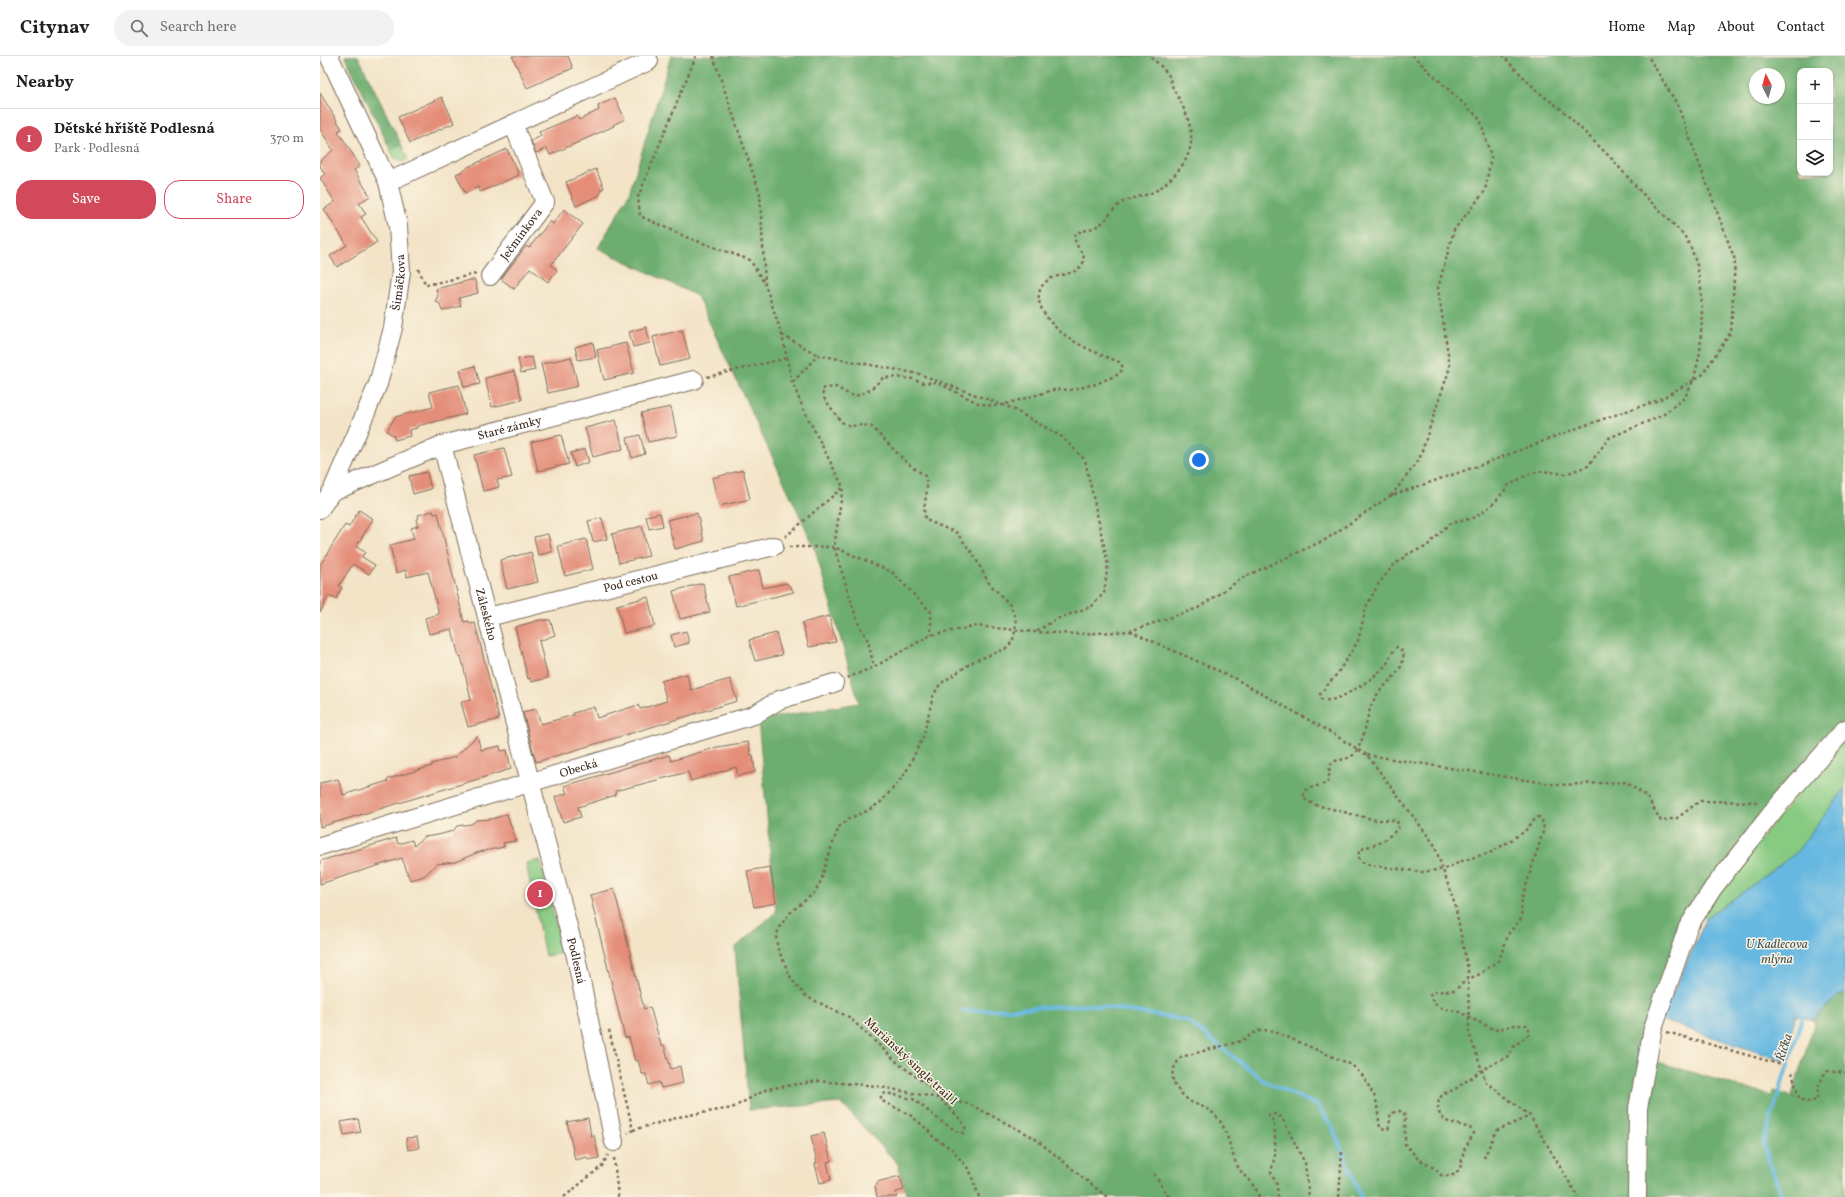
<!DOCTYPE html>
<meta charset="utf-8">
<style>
:root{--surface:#fff;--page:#f2f2f2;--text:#202124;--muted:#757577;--line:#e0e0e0;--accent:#d1495b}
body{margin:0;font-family:Vollkorn,serif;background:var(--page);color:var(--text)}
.controls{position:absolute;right:12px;top:12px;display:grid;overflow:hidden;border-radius:8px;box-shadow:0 1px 3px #0004}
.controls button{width:36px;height:36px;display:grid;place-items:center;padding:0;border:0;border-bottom:1px solid var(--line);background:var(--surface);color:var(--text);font:20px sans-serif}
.compass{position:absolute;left:1429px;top:12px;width:36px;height:36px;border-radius:50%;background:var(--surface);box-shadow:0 1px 3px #0004;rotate:354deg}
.you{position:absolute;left:879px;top:404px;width:14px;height:14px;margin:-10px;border:3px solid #fff;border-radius:50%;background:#1a73e8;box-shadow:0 0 0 6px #1a73e833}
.badge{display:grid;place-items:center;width:26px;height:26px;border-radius:50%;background:var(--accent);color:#fff;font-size:13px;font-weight:700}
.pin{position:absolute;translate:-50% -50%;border:2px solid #fff;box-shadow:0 1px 4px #0006}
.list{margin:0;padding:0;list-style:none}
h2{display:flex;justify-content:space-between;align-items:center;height:52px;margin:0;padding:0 16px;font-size:17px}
h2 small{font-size:13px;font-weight:400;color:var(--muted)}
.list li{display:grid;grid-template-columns:26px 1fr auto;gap:12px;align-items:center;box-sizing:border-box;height:60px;padding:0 16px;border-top:1px solid var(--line)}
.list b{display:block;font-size:15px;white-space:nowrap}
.list p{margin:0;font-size:13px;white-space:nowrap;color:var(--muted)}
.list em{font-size:13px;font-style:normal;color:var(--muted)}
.actions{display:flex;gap:8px;padding:12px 16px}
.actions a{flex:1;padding:9px 0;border:1px solid var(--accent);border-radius:16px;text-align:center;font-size:14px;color:var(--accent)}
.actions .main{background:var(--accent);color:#fff}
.icon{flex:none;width:22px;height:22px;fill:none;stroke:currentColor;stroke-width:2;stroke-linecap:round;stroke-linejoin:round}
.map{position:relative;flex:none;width:1525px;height:1141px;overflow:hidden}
header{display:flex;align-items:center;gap:24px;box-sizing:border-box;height:56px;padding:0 20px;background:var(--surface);border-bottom:1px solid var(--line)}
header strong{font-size:19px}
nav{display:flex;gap:22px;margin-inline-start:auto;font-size:14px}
.search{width:280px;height:36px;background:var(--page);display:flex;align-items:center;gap:10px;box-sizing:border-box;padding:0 14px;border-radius:22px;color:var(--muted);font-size:15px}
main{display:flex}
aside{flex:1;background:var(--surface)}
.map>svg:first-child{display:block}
.green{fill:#87ca82;stroke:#617a50}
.forest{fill:#6dae70;stroke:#546c47;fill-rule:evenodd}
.water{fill:#66b8e1;stroke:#507180}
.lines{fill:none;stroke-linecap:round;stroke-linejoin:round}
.stream{stroke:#66b8e1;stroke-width:4}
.building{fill:#e48e79}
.minor-casing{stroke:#7b6b59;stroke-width:20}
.path{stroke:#7b6b59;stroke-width:2.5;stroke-dasharray:3 3;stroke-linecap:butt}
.minor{stroke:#fff;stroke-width:18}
.labels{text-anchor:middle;stroke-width:3;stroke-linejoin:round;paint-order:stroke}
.street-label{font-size:12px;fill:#3b2a1e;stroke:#fcf5e5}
.water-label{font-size:13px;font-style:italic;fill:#485558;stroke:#fcf5e5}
</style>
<header>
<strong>Citynav</strong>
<div class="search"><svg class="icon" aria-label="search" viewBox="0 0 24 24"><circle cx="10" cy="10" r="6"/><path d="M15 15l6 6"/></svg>Search here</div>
<nav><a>Home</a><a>Map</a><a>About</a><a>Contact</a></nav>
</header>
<main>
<aside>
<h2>Nearby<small></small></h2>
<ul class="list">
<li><span class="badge">1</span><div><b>Dětské hřiště Podlesná</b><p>Park · Podlesná</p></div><em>370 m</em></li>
</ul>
<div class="actions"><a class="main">Save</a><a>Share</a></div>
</aside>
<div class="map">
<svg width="1525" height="1141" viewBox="0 0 1525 1141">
<rect width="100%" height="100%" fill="#fcf5e5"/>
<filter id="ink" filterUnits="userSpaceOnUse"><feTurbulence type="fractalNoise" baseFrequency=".025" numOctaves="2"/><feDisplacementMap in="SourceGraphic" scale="8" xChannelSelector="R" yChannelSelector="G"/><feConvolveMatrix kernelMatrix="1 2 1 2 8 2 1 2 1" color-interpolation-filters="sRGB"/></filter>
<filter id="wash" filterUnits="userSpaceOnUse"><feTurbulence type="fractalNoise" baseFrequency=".012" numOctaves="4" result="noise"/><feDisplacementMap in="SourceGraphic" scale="16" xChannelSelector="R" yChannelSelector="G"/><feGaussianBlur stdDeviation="0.9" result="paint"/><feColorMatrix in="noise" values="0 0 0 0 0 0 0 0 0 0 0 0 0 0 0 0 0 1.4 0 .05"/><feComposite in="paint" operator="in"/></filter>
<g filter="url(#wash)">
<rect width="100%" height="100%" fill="#f3e4c7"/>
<!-- green -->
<g class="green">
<polygon points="81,88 88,103 82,106 74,102 70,93"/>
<polygon points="1525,678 1525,732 1476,797 1386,863 1381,858"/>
<polygon points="220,804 243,897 225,900 206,807"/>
</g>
<!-- forest -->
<g class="forest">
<polygon points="25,0 38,0 81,88 70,93"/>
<path d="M351,0H1525V665L1388,828L1328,1003L1451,1040L1454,1035L1476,1042L1472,1039L1495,965L1497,966L1492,964L1517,941L1525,937V1141H587L578,1108L521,1047L429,1054L415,892L456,856L438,664L539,647L494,490L377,240L278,192L309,138ZM1480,15H1510V117H1480ZM1435,18H1459V42H1435Z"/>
</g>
<!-- water -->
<polygon class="water" points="1525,732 1525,937 1517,941 1492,964 1476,959 1464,1005 1341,964 1386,863 1476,797"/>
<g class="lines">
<!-- stream -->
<g class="stream">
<polyline points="643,955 771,949 866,964 946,1026 997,1049 1012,1070 1041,1141"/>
<polyline points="1462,1141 1443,1088 1484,957"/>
</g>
</g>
<g id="blocks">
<!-- building -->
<g class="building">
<polygon points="192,0 248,0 253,12 207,32"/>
<polygon points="0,37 22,73 18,75 40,110 34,114 50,140 39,147 46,158 41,161 57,186 17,211 10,200 27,189 4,153 15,146 0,122 5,118 0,110 0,105 13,94 0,73"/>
<polygon points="122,41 134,67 90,87 78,61"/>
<polygon points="295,42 305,63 293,69 294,70 230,99 227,92 216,97 211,85 221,80 219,76 257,60 259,64 279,54 278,50"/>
<polygon points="187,93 199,119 160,136 158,131 145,137 136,118 145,114 148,111"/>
<polygon points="276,113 284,132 281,133 280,139 256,150 246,126"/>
<polygon points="244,153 263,168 231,209 237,214 228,226 210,212 194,233 181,223 206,190 209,192 230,165 233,168"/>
<polygon points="150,224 155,224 158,237 139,242 141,250 122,255 120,248 115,245 118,240 116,233"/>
<polygon points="326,271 330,287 313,291 309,276"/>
<polygon points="362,274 370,303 340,310 333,281"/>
<polygon points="273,286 276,301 258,304 255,291"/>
<polygon points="306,287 314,317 284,324 277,294"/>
<polygon points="212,301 215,314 201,317 198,303"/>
<polygon points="251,301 258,330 228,337 221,308"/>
<polygon points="155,310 160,328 144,331 140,314"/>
<polygon points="194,315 202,344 172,351 165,322"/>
<polygon points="139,329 146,358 97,370 97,372 89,374 90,380 75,384 74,380 67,375 75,361 113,351 109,336"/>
<polygon points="351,351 357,380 328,386 321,357"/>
<polygon points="296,364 303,393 273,401 265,372"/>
<polygon points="241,379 249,408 218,415 211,386"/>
<polygon points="320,379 325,398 312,402 307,382"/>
<polygon points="184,392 192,421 177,424 179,431 163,435 154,399"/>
<polygon points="265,393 269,406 255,411 251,397"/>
<polygon points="423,414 430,443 399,450 392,422"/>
<polygon points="107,416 111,433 93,438 89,420"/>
<polygon points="39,454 53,463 36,491 45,496 42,501 55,509 49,518 33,508 19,530 22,531 16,543 8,540 0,557 0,509 25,469 29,471"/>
<polygon points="113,455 114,458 118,457 144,566 149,565 150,568 155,567 179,663 148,671 141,646 151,644 141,600 139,601 132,573 109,578 105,562 119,558 108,516 87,521 86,514 76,517 70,489 94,483 91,472 98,470 96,463 99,462 98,459"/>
<polygon points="340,457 343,470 329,473 326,460"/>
<polygon points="377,457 384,485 355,493 347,464"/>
<polygon points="282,462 287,483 273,486 268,465"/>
<polygon points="322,470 329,500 299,507 292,478"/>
<polygon points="228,478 232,496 218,499 214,481"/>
<polygon points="266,483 273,513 245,520 238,490"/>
<polygon points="211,496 218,526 187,533 180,504"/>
<polygon points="439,514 443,532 467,527 474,536 416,550 409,521"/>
<polygon points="383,527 390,556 360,563 353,535"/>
<polygon points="328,541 335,570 304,577 297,549"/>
<polygon points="509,560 516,586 489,591 482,567"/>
<polygon points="220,564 230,564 235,579 219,585 228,622 211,626 210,622 208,623 195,571"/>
<polygon points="366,575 369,587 354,591 351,579"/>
<polygon points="456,577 462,599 435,605 429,584"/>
<polygon points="367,618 371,634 410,623 417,645 216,706 203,656 216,653 221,668 254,659 253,657 274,651 277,662 318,649 320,653 347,645 341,625"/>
<polygon points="157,680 161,694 180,690 181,695 187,694 191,713 0,771 0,727 18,723 23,739 68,725 68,723 112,710 112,708 135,701"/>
<polygon points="428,686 431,699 433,699 435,716 418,720 416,711 371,725 368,716 295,735 296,739 258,751 261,761 243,766 235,741 247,737 244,730 349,699 351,705 397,691"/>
<polygon points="187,758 196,785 183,787 184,791 159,796 135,806 117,808 104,820 90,824 82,802 0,828 0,805 76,782 78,788 92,784 94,790 104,781 118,779 133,775 137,770 151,768 157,764 172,763"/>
<polygon points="450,811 456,847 434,851 427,815"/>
<polygon points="294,833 324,953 330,951 341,989 344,989 351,1013 360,1010 363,1027 341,1032 339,1026 329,1029 326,1018 322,1018 318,1004 315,1005 309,981 305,982 270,839"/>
<polygon points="268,1062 271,1080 274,1079 279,1102 268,1104 267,1101 255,1104 247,1066"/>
<polygon points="38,1063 41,1076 24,1079 21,1066"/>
<polygon points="504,1077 511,1105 507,1106 511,1124 500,1127 495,1108 497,1107 491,1080"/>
<polygon points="97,1081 99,1092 88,1094 86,1082"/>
<polygon points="580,1120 584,1134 576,1136 577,1141 557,1141 555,1130 557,1129 557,1126"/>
</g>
</g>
</g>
<g filter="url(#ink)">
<use href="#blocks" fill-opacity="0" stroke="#7b6b59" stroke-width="1"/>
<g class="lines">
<!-- minor casing -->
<g class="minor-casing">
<g id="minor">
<polyline points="68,126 329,5"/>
<path id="s1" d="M170,220L225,146L193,68"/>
<path id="s2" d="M122,389L256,901L294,1086"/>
<path id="s3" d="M12,435L26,430L122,389L374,324"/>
<path id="s4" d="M0,453L12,435L58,328L73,272L81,216L78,170L68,126L9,0"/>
<path id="s5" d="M168,561L454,490"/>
<path id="s6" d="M0,790L434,659L459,644L514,627"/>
<polyline points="1317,1141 1318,1052 1333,972 1368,871 1393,832 1455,753 1525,673"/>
</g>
</g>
<!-- path -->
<g class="path">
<polyline points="376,0 318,141 320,160 366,181 430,204 445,228"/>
<polyline points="393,0 440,138 445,228 462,279 472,326 483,352 523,431 514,491 538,567 548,585 554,611"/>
<polyline points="98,213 106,229 156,218"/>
<polyline points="462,279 498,299"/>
<polyline points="387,321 467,302"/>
<polyline points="473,326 498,299 599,318 691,352 742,381 765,404 788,508 784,537 772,550 734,564 716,576"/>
<polyline points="1071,440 1099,404 1130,311 1118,232 1134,174 1165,135 1171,101 1160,63 1093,0"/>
<polyline points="465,481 522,432"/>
<polyline points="469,491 514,491 572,516 611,556 611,579"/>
<polyline points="810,575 912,621 1005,673 1047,699 1114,788 1135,849 1148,914 1149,977 1166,1026 1210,1060 1258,1141"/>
<polyline points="527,622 554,611 611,579 657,570 715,576 760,578 810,575 878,552 924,521 1005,484 1070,440 1161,409 1260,371 1339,344 1382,319 1411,276 1415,204 1357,48 1328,0"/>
<polyline points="1047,699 1238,729 1306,726 1326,740 1341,765 1357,762 1380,745 1439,746"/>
<polyline points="289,974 313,1074 308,1077"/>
<polyline points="1347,976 1462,1009"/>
<polyline points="1472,1016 1479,1043 1487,1046 1497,1044 1498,1031 1506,1015 1525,1017"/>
<polyline points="313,1074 363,1060 412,1052 447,1033 498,1025 556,1030 649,1048 713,1081 787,1141"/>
<polyline points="294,1102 298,1141"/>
<polyline points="1164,1102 1176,1075 1210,1060"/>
<polyline points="834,1118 849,1141"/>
<polyline points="244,1141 282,1110 288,1099"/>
<path d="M659,1141L650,1115L632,1093L614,1082L607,1073L590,1059L564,1046L561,1043V1039L566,1037L593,1043L622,1066L638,1076L643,1077L645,1074V1071L641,1064L605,1027L579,1008L529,961L487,941L479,933L471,922L458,893L456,883L457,878L460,870L470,857L494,837L501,825L507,803L519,771L530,762L547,755L561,746L585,718L603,681L613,640L620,628L654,605L685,593L691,587L694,581L696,567L694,557L690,549L668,526L655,501L637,477L606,464C600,453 611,435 605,420L586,406L552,371L543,369L531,370L521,366L504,342L502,334L505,332L516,331L530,339L536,340L550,334L563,322L575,321L593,323L604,327L616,326L658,347L672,350L682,349L737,333L750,334L776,328L799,318L803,312L801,307C796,304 790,303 784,300C772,295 757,288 746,280C730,269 705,241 728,224C738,217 757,220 763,207C768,197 750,189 756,177C765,174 775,173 782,167C789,161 793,152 801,147C815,139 826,142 840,132C880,100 878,75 854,34C851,29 851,24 849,20C845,13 835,5 830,0"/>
<path d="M939,1141C936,1128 925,1123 918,1111C909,1094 909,1073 895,1059C889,1052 879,1050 871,1046C868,1044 865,1041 862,1038C849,1025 850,1015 861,1001L921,985L936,976L943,974L953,975L1032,1009L1043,1020L1056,1043L1060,1072L1068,1073C1071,1067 1069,1063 1071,1057L1080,1055L1084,1057L1085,1061V1088L1098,1103L1114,1112L1121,1119L1127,1120L1133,1119L1140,1113L1144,1094L1154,1077L1150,1072L1126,1065L1120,1059L1118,1053L1119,1043L1124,1037L1134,1034L1162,1014L1188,1000L1194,990L1208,979L1209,973L1207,969H1195L1175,974L1139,956L1122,952L1114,947L1110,940L1113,936L1135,934L1148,923L1158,919L1179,904L1189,877L1201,863L1202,842L1223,776L1224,768L1219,761L1216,762L1204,776L1172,796L1142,805L1125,813L1101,816L1050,809L1042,806L1038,801L1039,796L1044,792L1062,786L1078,773L1079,768L1075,764H1056L996,749L984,743V735L990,732L1007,727C1011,720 1007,713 1012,706C1021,703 1029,704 1035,697C1047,681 1045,658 1055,642C1064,626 1086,617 1083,596L1077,591C1071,596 1070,604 1065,610C1057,620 1012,653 1000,642V638L1017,618L1038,585L1046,551L1059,527L1073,510L1089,497L1106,491L1129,468L1153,462L1163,456L1175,446L1189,429L1211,417L1222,415L1245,418L1268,410L1289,382L1343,359L1365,341L1374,323L1380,296L1382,259L1381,233L1377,209L1371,192L1364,179L1320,135L1291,102L1241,53L1217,35L1183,0"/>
<polyline points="958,1141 957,1129 951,1117 955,1099 955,1075 953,1065 949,1059 952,1057 961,1061 963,1064 985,1107 989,1141"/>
<polyline points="1019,1141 1022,1095"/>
</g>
<!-- minor -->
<use href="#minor" class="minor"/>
</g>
</g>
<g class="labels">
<!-- street labels -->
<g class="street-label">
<text dy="4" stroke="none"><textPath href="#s1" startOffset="52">Ječmínkova</textPath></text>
<text dy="4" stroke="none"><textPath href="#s4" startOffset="242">Šimáčkova</textPath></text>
<text dy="4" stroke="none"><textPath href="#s3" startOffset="189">Staré zámky</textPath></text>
<text dy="4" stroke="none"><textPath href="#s5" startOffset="147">Pod cestou</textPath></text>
<text dy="4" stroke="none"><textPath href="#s2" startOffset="175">Záleského</textPath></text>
<text dy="4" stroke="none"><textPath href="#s6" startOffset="270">Obecká</textPath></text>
<text dy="4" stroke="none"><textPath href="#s2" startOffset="533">Podlesná</textPath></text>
<text transform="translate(591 1005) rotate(43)" y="4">Mariánský single trail I</text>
</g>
<!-- water labels -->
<g class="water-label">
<text x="1457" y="892">U Kadlecova<tspan x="1457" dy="15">mlýna</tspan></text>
<text transform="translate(1463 991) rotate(-72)" y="5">Říčka</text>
</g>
</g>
</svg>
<div class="controls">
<button>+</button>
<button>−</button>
<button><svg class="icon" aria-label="layers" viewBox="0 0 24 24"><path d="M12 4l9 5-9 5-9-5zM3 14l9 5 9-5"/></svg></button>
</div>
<svg class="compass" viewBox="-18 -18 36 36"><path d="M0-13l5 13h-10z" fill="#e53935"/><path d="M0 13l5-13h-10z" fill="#757577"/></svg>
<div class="you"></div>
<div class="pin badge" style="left:220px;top:838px">1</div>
</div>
</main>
